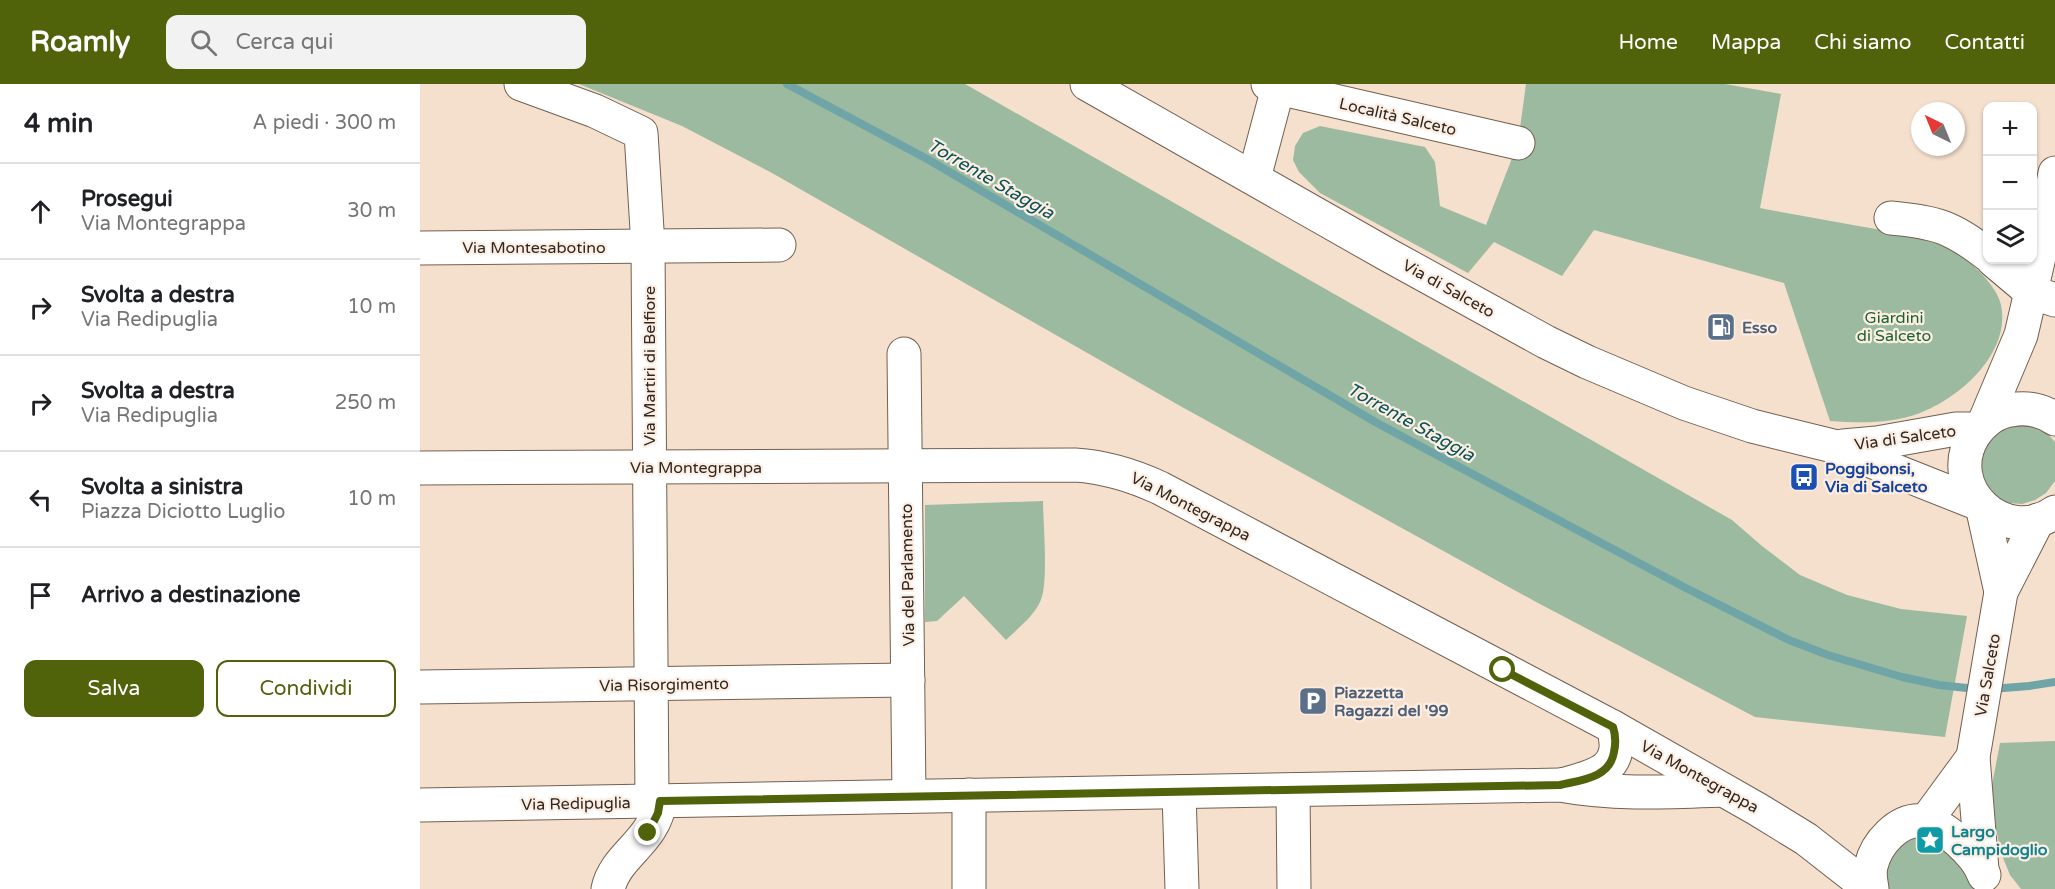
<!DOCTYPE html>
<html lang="it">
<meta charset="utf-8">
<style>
:root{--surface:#fff;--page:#f2f2f2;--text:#202124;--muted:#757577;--line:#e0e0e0;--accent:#50620a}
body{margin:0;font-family:"Varela Round",sans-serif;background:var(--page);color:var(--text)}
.controls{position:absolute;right:18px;top:18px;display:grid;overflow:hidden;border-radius:12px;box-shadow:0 2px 4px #0004}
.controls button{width:54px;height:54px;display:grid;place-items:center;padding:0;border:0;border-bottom:2px solid var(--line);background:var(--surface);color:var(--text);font:30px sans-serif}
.compass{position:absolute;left:1491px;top:18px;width:54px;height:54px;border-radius:50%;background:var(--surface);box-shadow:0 2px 4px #0004;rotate:317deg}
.stop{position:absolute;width:18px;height:18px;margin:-14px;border:4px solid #50620a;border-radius:50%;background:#fff}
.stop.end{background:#50620a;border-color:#fff;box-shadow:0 2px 6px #0008}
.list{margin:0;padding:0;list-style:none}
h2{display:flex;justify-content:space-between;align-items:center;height:78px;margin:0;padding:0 24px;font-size:26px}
h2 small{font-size:20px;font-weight:400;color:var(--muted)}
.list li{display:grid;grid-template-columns:39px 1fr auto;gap:18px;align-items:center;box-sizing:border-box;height:96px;padding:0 24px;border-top:2px solid var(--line)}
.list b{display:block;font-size:22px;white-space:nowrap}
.list p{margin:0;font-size:20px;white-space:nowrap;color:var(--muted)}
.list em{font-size:20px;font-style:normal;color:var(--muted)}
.actions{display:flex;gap:12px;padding:18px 24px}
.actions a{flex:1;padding:14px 0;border:2px solid var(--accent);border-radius:12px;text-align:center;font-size:21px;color:var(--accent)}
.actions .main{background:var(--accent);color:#fff}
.icon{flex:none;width:33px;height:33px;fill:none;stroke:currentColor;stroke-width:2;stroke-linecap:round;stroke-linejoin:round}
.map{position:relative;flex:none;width:1635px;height:805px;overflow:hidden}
header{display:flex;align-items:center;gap:36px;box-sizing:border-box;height:84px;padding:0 30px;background:var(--accent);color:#fff}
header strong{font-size:28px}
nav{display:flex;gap:33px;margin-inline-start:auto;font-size:21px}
.search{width:420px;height:54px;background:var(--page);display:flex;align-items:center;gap:15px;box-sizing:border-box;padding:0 21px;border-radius:12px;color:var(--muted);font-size:22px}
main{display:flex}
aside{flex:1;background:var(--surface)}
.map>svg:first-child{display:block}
.green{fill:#9bbaa0}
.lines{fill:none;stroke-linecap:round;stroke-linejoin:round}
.stream{stroke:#6fa5a7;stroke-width:8}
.minor-casing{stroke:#736050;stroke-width:35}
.major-casing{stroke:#736050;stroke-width:35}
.minor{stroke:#fff;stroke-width:33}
.major{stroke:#fff;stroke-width:33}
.route{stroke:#50620a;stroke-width:8}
.labels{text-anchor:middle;stroke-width:4.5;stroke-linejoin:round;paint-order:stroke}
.street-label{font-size:16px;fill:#302721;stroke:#fceee3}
.park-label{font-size:16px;fill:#19632f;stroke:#fceee3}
.service-label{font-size:16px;font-weight:bold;fill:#4e5e75;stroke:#fceee3;text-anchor:start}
.transit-label{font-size:16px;font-weight:bold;fill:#164399;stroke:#fceee3;text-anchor:start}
.culture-label{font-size:16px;font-weight:bold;fill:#0d838f;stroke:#fceee3;text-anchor:start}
.water-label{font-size:18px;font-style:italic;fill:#095357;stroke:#fceee3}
</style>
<header>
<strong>Roamly</strong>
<div class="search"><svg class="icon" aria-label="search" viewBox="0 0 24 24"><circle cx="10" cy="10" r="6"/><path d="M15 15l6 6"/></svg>Cerca qui</div>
<nav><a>Home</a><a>Mappa</a><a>Chi siamo</a><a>Contatti</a></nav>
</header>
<main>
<aside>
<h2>4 min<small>A piedi · 300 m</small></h2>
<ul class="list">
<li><svg class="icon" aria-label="ahead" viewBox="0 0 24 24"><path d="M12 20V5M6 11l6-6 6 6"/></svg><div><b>Prosegui</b><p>Via Montegrappa</p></div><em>30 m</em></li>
<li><svg class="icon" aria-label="right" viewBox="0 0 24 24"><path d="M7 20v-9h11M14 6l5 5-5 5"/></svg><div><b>Svolta a destra</b><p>Via Redipuglia</p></div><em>10 m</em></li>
<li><svg class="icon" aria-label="right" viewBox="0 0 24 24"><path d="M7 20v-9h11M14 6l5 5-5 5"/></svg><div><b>Svolta a destra</b><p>Via Redipuglia</p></div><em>250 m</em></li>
<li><svg class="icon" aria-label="left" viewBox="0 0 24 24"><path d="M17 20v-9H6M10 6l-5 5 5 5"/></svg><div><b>Svolta a sinistra</b><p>Piazza Diciotto Luglio</p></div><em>10 m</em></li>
<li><svg class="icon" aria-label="arrive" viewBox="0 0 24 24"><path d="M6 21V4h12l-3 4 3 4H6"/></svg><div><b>Arrivo a destinazione</b></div></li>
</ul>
<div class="actions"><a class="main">Salva</a><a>Condividi</a></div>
</aside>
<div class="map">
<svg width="1635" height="805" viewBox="0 0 1635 805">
<rect width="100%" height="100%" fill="#f5dfcd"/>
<!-- green -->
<g class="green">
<polygon points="159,0 545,0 1312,436 1342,462 1380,491 1427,511 1481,525 1547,532 1525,653 1335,633 1118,519 762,323 352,89 262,42"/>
<path d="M1106,0H1305L1361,10L1340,124C1371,130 1402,135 1433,141C1470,148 1520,153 1549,178C1561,188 1578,206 1581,221C1591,269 1540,314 1500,329C1471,340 1440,339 1410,337L1364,199L1174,146L1142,192L1074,158L1048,189L900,109L879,88L873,76L875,62L883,49L900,42L1005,63L1015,78L1020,122L1066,141L1098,59Z"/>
<polygon points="1601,337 1626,348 1635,358 1635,397 1626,409 1615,416 1602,420 1589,419 1576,414 1560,393 1559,367 1574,345"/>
<path d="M623,417C623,439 629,501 620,518C613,533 597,545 586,556L544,512L517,537L505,538V421Z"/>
<polygon points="1635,657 1635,805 1601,805 1590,791 1581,769 1576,744 1572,701 1580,659"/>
<path d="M1511,750L1550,790L1555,805H1469C1461,779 1472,769 1488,751Z"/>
</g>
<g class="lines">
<!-- stream -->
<g class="stream">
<polyline points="367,0 509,76 957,339 1262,502 1369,556 1408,571 1482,593 1519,601 1556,605"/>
<polyline points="1571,605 1609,602 1635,598"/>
</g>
<!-- minor casing -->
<g class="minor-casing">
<g id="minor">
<polyline points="101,0 175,27 221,49 228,162 232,718"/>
<polyline points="848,0 858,4 1098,59"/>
<polyline points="834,94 859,0"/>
<path d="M1471,134C1516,138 1532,143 1568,171"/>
<polyline points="0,164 359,161"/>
<polyline points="1573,176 1611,208 1635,216"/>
<polyline points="484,270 489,712"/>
<polyline points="1564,339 1601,251 1622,160 1635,89"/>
<polyline points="0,603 488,596"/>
<path d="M1145,700C1176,692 1206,685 1193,643"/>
<polyline points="873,706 874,805"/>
<polyline points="759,708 762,805"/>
<path d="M0,721L1140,701C1194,711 1248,708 1303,706"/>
<path d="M188,805C195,771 235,758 240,717"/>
<polyline points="549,805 549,711"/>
</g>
</g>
<!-- major casing -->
<g class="major-casing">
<g id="major">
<polyline points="667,0 968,171 1126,258 1167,278 1264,319 1332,342 1413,362 1559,420"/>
<polyline points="1423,362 1457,359 1536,345 1558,345"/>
<path d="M0,384L655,381C686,383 712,391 740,404L1193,643L1337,725L1386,755L1450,805"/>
<polyline points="1562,422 1581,508"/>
<path d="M1635,428C1584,464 1521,403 1554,351C1562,338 1576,328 1591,326C1607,323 1622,326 1635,335"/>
<polyline points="1506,737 1553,673"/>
<polyline points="1562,786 1553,673 1581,508 1618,436"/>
<path d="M1452,805C1451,797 1449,790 1451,782C1456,760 1478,734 1503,737C1524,740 1557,771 1564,791"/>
</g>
</g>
<!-- minor -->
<use href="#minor" class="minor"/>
<!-- major -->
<use href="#major" class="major"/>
</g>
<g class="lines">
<!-- route -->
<path class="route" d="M228,749L238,729L240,717L1140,701C1161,696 1190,694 1194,668C1196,659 1196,652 1193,643L1083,586"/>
</g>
<!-- icons -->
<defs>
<g id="fuel-square" transform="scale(1.5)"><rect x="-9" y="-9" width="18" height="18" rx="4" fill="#5c6f8a" stroke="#fceee3"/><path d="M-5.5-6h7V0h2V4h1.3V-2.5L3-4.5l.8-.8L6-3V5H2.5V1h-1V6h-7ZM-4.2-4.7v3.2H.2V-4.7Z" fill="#fff"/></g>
<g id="bus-square" transform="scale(1.5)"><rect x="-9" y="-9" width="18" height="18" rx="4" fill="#1a4fb4" stroke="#fceee3"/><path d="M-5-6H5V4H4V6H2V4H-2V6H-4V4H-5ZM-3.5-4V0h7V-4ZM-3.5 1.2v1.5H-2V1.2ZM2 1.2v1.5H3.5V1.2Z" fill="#fff"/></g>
<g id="parking-square" transform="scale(1.5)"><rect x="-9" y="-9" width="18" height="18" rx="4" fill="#5c6f8a" stroke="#fceee3"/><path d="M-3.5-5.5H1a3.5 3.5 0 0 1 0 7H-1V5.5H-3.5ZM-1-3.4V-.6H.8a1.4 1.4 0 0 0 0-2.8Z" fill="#fff"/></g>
<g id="sight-square" transform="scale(1.5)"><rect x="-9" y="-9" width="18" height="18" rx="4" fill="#0f9aa8" stroke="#fceee3"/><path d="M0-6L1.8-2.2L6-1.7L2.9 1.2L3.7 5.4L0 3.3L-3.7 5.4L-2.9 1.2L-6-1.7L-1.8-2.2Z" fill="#fff"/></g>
</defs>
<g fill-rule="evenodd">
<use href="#fuel-square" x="1301" y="243"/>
<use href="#bus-square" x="1384" y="393"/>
<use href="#parking-square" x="893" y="617"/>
<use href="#sight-square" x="1510" y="756"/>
</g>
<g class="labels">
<!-- street labels -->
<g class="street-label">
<text transform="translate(978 32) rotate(13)" y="6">Località Salceto</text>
<text x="114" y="169">Via Montesabotino</text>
<text transform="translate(1029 204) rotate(29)" y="6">Via di Salceto</text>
<text transform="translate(229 282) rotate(-90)" y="6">Via Martiri di Belfiore</text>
<text transform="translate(1485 353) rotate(-8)" y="6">Via di Salceto</text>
<text x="276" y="389">Via Montegrappa</text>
<text transform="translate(771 422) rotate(27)" y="6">Via Montegrappa</text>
<text transform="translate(487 491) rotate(-91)" y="6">Via del Parlamento</text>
<text transform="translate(1567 591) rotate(-80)" y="6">Via Salceto</text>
<text transform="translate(244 600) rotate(-1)" y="6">Via Risorgimento</text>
<text transform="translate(1280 692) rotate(29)" y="6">Via Montegrappa</text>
<text transform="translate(156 719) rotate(-1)" y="6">Via Redipuglia</text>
</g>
<!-- park labels -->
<g class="park-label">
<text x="1474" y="239">Giardini<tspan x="1474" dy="18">di Salceto</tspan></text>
</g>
<!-- service labels -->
<g class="service-label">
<text x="1322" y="249">Esso</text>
<text x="914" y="614">Piazzetta<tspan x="914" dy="18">Ragazzi del '99</tspan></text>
</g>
<!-- transit labels -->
<g class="transit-label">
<text x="1405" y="390">Poggibonsi,<tspan x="1405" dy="18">Via di Salceto</tspan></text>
</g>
<!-- culture labels -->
<g class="culture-label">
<text x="1531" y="753">Largo<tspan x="1531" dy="18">Campidoglio</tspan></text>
</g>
<!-- water labels -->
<g class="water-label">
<text transform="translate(571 95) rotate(30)" y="6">Torrente Staggia</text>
<text transform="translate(991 338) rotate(29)" y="6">Torrente Staggia</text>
</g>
</g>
</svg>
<div class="controls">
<button>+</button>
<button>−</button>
<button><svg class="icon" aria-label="layers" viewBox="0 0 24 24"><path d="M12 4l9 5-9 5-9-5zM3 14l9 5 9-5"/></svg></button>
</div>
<svg class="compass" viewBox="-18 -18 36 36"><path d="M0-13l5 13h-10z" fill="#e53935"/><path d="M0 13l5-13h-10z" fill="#757577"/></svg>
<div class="stop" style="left:1083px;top:586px"></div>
<div class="stop end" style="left:228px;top:749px"></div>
</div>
</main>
